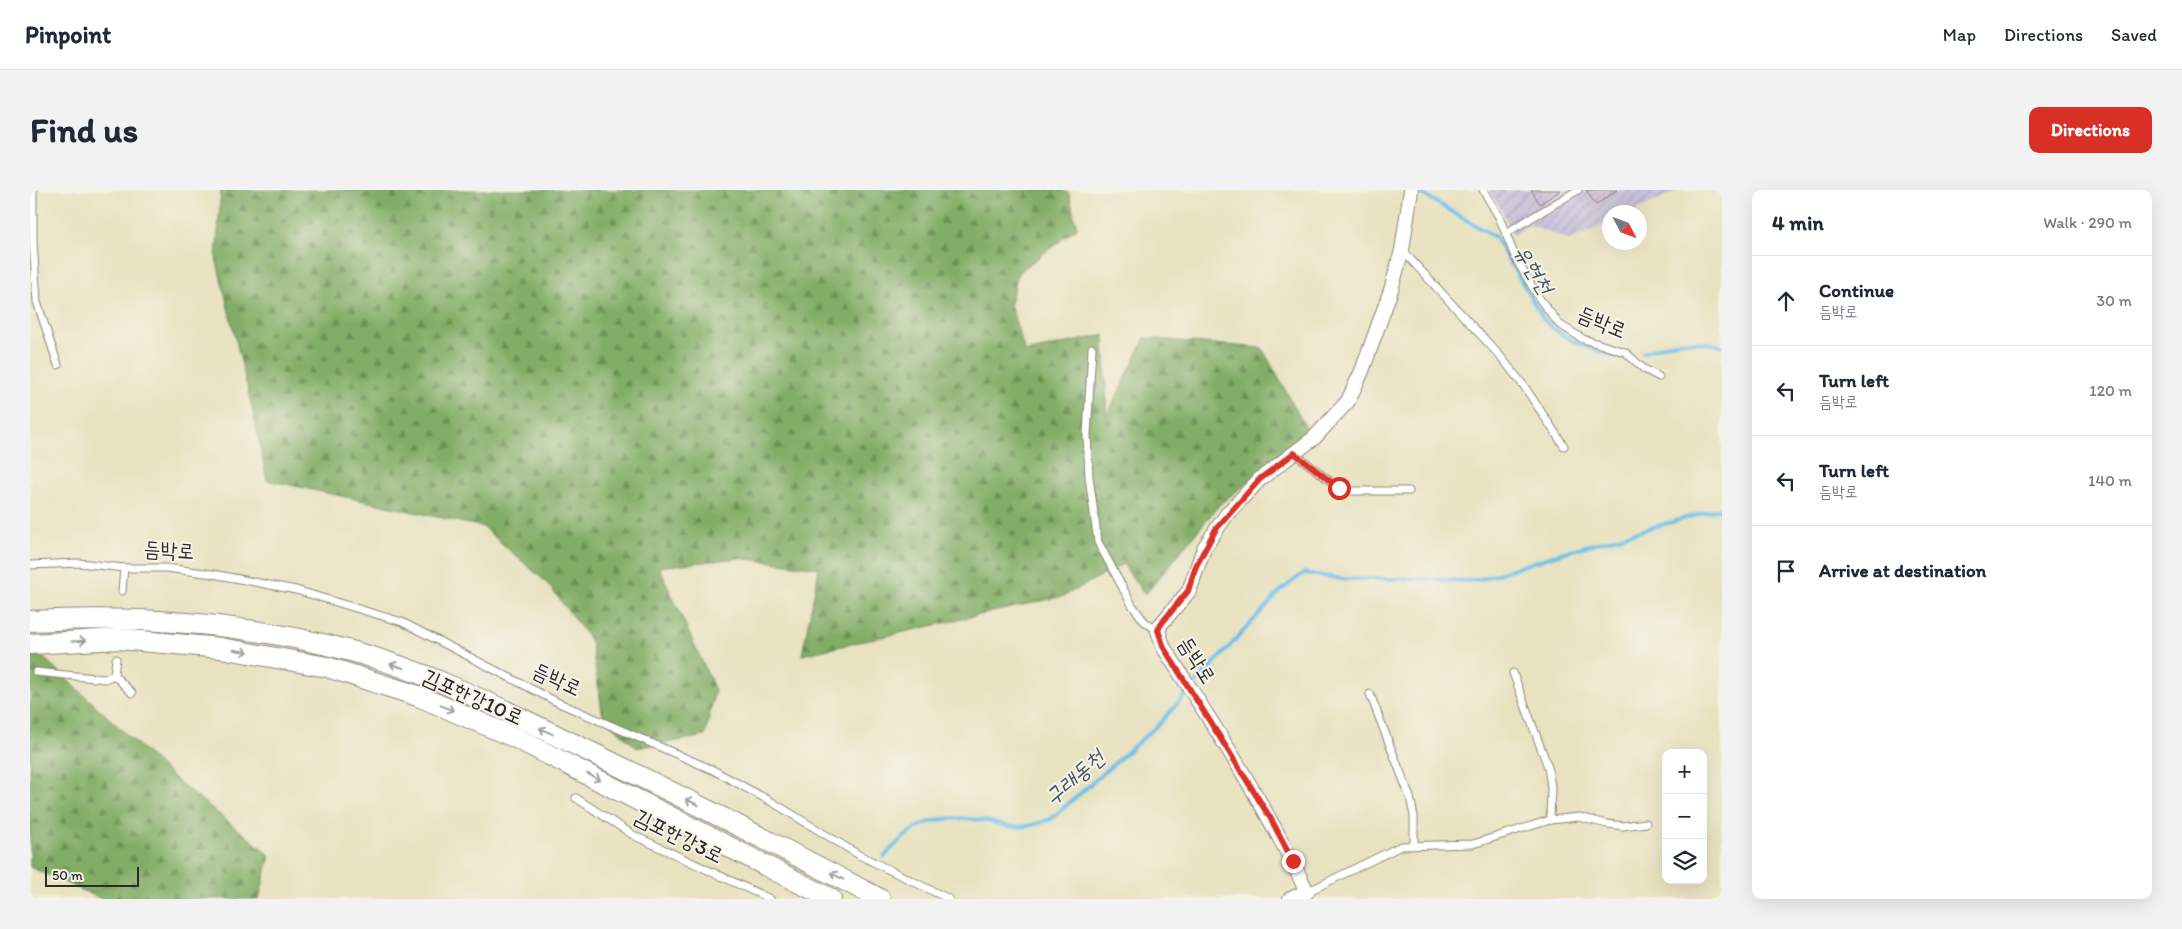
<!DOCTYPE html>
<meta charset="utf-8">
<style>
:root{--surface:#fff;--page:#f2f2f3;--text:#1f2937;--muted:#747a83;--line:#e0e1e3;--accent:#d93025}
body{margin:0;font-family:Itim,"Poor Story",sans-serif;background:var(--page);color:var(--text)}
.controls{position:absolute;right:15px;bottom:15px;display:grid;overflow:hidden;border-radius:10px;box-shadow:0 5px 20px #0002}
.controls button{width:45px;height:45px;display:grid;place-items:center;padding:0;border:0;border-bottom:1px solid var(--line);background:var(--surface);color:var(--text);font:25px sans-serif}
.compass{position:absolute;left:1572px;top:15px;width:45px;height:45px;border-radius:50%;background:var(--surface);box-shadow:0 5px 20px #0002;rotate:131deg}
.scale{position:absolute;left:15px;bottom:12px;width:94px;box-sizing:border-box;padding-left:5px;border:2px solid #2b2b2b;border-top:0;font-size:14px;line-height:18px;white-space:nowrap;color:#2b2b2b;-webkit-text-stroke:4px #f7f3e8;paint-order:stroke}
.stop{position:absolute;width:15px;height:15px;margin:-11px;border:4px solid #d93025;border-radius:50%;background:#fff}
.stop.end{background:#d93025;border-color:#fff;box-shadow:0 1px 5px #0008}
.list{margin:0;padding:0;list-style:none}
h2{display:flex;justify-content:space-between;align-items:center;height:65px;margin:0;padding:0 20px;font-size:21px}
h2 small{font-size:16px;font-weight:400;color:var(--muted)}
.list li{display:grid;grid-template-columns:32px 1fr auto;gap:15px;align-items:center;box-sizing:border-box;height:90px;padding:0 20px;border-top:1px solid var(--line)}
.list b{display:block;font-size:19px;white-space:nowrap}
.list p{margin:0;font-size:16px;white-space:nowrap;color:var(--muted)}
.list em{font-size:16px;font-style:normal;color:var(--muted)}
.icon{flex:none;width:28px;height:28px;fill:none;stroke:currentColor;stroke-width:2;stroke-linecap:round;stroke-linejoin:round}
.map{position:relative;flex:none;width:1692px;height:709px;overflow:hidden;border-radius:10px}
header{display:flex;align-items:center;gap:30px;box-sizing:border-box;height:70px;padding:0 25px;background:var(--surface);border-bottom:1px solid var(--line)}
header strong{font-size:24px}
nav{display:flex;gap:28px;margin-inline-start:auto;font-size:18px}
.intro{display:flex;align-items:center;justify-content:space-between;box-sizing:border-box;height:120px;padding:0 30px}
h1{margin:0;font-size:35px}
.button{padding:12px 22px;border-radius:10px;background:var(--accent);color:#fff;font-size:18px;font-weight:700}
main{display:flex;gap:30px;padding:0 30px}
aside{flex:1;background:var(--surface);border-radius:10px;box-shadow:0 5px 20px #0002}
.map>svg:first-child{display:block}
.industrial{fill:url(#industrial-furrows)}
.forest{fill:url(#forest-firs);stroke:#566c48}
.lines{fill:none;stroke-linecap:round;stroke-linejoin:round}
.stream{stroke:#6fc0eb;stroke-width:4}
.building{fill:url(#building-hatch)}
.lane-casing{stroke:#8a8676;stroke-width:9}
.street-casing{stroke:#8a8676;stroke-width:16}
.secondary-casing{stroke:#8a8676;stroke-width:22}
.lane{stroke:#fff;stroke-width:7}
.street{stroke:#fff;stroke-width:14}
.secondary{stroke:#fff;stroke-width:20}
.oneway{stroke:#a0a0a0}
.route{stroke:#d93025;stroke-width:6}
.labels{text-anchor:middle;stroke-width:4;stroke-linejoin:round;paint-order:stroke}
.street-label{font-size:21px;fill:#2b2b2b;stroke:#f7f3e8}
.water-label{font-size:22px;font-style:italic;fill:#3f5865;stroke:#f7f3e8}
</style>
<header>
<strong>Pinpoint</strong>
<nav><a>Map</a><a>Directions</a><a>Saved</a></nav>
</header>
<div class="intro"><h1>Find us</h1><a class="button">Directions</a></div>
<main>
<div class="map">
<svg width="1692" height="709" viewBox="0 0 1692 709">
<defs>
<pattern id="industrial-furrows" width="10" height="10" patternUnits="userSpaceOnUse" patternTransform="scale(1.25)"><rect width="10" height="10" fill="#c6c0da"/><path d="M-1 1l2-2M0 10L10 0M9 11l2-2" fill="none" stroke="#aaa5bb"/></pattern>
<pattern id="forest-firs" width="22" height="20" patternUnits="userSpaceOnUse" patternTransform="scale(1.25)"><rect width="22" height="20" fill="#82ad66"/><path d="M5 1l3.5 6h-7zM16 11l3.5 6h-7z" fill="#6b8d54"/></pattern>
<pattern id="building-hatch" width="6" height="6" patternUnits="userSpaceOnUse" patternTransform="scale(1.25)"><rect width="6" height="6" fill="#d1b4d9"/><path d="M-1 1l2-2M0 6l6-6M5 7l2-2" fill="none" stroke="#aa93b0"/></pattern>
</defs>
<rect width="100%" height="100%" fill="#f7f3e8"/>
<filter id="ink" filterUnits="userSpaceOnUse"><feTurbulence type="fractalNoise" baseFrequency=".02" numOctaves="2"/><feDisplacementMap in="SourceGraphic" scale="10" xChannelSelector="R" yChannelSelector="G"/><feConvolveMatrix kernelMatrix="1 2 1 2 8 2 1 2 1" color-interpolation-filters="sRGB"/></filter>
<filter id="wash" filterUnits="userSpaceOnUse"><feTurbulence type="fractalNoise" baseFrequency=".0096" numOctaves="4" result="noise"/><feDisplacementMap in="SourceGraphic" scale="20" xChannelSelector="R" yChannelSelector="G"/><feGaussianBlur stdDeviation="1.12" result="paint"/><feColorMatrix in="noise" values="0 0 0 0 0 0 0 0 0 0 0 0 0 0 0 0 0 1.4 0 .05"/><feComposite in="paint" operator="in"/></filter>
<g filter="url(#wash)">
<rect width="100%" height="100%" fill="#e8e2c0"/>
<!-- industrial -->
<polygon class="industrial" points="1458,0 1648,0 1603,22 1580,22 1579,33 1539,50 1499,35 1483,45 1472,20"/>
<!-- forest -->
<g class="forest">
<polygon points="191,0 1030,0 1039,3 1047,38 988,83 980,114 995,162 1074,145 1077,226 1115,148 1232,158 1280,245 1190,314 1115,405 1093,374 1034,406 772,465 789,378 708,368 629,377 685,500 675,546 607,558 573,527 561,451 517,393 453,337 237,290 222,217 186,68"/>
<polygon points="0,455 146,590 240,665 229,709 72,709 0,677"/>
</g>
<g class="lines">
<!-- stream -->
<g class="stream">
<path d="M1387,1L1465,47L1513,128C1533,152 1564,159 1592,169"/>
<path d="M1613,163C1646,149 1657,149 1692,156"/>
<path d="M854,667C887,629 908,624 957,631C966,633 977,637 987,637C999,637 1010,633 1021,629L1128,535L1250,401L1274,383L1313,389H1389L1437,391L1452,389L1538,361L1692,318"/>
</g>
</g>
<g id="blocks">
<!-- building -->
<g class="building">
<polygon points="1501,0 1531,0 1510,14"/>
<polygon points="1556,0 1587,0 1566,15"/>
</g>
</g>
</g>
<g filter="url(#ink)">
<use href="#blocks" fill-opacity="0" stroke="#8a8676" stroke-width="1"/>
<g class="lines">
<!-- lane casing -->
<g class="lane-casing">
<g id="lane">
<polyline points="3,0 3,51 7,112 28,175"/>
<polyline points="1453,0 1469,27 1486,69 1509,108 1529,134 1553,149 1595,162 1614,179 1629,187"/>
<polyline points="1476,43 1548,0"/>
<polyline points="1372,60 1471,167 1494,196 1534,256"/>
<polyline points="1062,158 1057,245 1059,287 1068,352 1102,415 1114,431 1128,441"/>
<polyline points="1264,263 1309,298 1320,301 1379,301"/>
<polyline points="0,375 49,373 94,378 136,378 183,384 266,400 372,432 529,513 683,580 742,612 829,665 919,709"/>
<polyline points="92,401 94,378"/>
<polyline points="6,482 75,489 84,485 86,469"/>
<polyline points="1483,483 1518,577 1521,597 1520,630"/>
<polyline points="84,485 102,503"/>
<polyline points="1340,504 1380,607 1384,626 1384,655"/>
<polyline points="546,608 603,645 740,709"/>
<polyline points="1277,702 1371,656 1443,654 1520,630 1549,627 1577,634 1593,636 1616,633"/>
</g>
</g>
<!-- street casing -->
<g class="street-casing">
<path id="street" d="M1260,709L1277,702C1237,617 1185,537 1134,458L1128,441L1131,434L1159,401L1174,358L1197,324L1230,289L1284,248L1318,211L1332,181L1361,100L1372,60L1381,0"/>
</g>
<!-- secondary casing -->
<g class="secondary-casing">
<g id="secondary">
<path d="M0,431C108,425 216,433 321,461C400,482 472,519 544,554C647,604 749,656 850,709"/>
<polyline points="0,454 88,449 191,458 297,477 388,506 486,548 801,709"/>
</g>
</g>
<!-- lane -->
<use href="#lane" class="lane"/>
<!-- street -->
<use href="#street" class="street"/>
<!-- secondary -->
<use href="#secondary" class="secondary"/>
</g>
<!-- one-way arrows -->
<defs><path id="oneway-shaft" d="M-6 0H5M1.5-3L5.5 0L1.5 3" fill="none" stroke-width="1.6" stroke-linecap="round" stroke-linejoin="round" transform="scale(1.25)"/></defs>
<g class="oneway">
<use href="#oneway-shaft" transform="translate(49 451) rotate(-3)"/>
<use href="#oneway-shaft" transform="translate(211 461) rotate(10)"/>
<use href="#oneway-shaft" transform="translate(367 476) rotate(-162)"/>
<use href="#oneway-shaft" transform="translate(417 518) rotate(23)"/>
<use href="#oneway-shaft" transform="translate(516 541) rotate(-154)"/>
<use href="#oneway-shaft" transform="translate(564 587) rotate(27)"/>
<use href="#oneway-shaft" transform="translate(662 612) rotate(-154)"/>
<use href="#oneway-shaft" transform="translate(807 686) rotate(-152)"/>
</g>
</g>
<g class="lines" filter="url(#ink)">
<!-- route -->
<polyline class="route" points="1263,671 1241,629 1134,458 1128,440 1131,434 1158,401 1166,376 1186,339 1230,289 1264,263 1309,298"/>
</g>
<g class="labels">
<!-- street labels -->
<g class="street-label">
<text transform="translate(1572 132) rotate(23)" y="7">듬박로</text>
<text transform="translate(139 360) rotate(4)" y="7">듬박로</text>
<text transform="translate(1167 470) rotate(58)" y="7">듬박로</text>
<text transform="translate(527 489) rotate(25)" y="7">듬박로</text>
<text transform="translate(443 507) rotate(24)" y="7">김포한강10로</text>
<text transform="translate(649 646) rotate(26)" y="7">김포한강3로</text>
</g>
<!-- water labels -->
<g class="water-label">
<text transform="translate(1504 79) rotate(58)" y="8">유현천</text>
<text transform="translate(1044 587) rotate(-41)" y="8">구래동천</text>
</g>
</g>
</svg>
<div class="controls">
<button>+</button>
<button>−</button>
<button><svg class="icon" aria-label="layers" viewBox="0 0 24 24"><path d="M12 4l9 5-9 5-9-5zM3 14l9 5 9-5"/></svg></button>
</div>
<svg class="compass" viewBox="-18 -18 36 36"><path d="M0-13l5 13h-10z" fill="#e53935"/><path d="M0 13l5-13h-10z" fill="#747a83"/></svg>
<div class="scale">50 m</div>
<div class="stop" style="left:1309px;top:298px"></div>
<div class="stop end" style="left:1263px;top:671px"></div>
</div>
<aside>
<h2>4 min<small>Walk · 290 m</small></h2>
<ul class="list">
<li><svg class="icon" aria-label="ahead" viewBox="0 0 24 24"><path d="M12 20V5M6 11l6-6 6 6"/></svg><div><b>Continue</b><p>듬박로</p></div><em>30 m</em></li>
<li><svg class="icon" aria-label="left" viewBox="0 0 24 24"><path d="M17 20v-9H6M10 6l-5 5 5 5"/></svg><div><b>Turn left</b><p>듬박로</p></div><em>120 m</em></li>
<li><svg class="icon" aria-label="left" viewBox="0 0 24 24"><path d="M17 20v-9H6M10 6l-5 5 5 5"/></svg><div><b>Turn left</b><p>듬박로</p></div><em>140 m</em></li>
<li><svg class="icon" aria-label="arrive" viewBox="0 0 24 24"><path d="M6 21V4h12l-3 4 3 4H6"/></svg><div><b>Arrive at destination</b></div></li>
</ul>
</aside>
</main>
